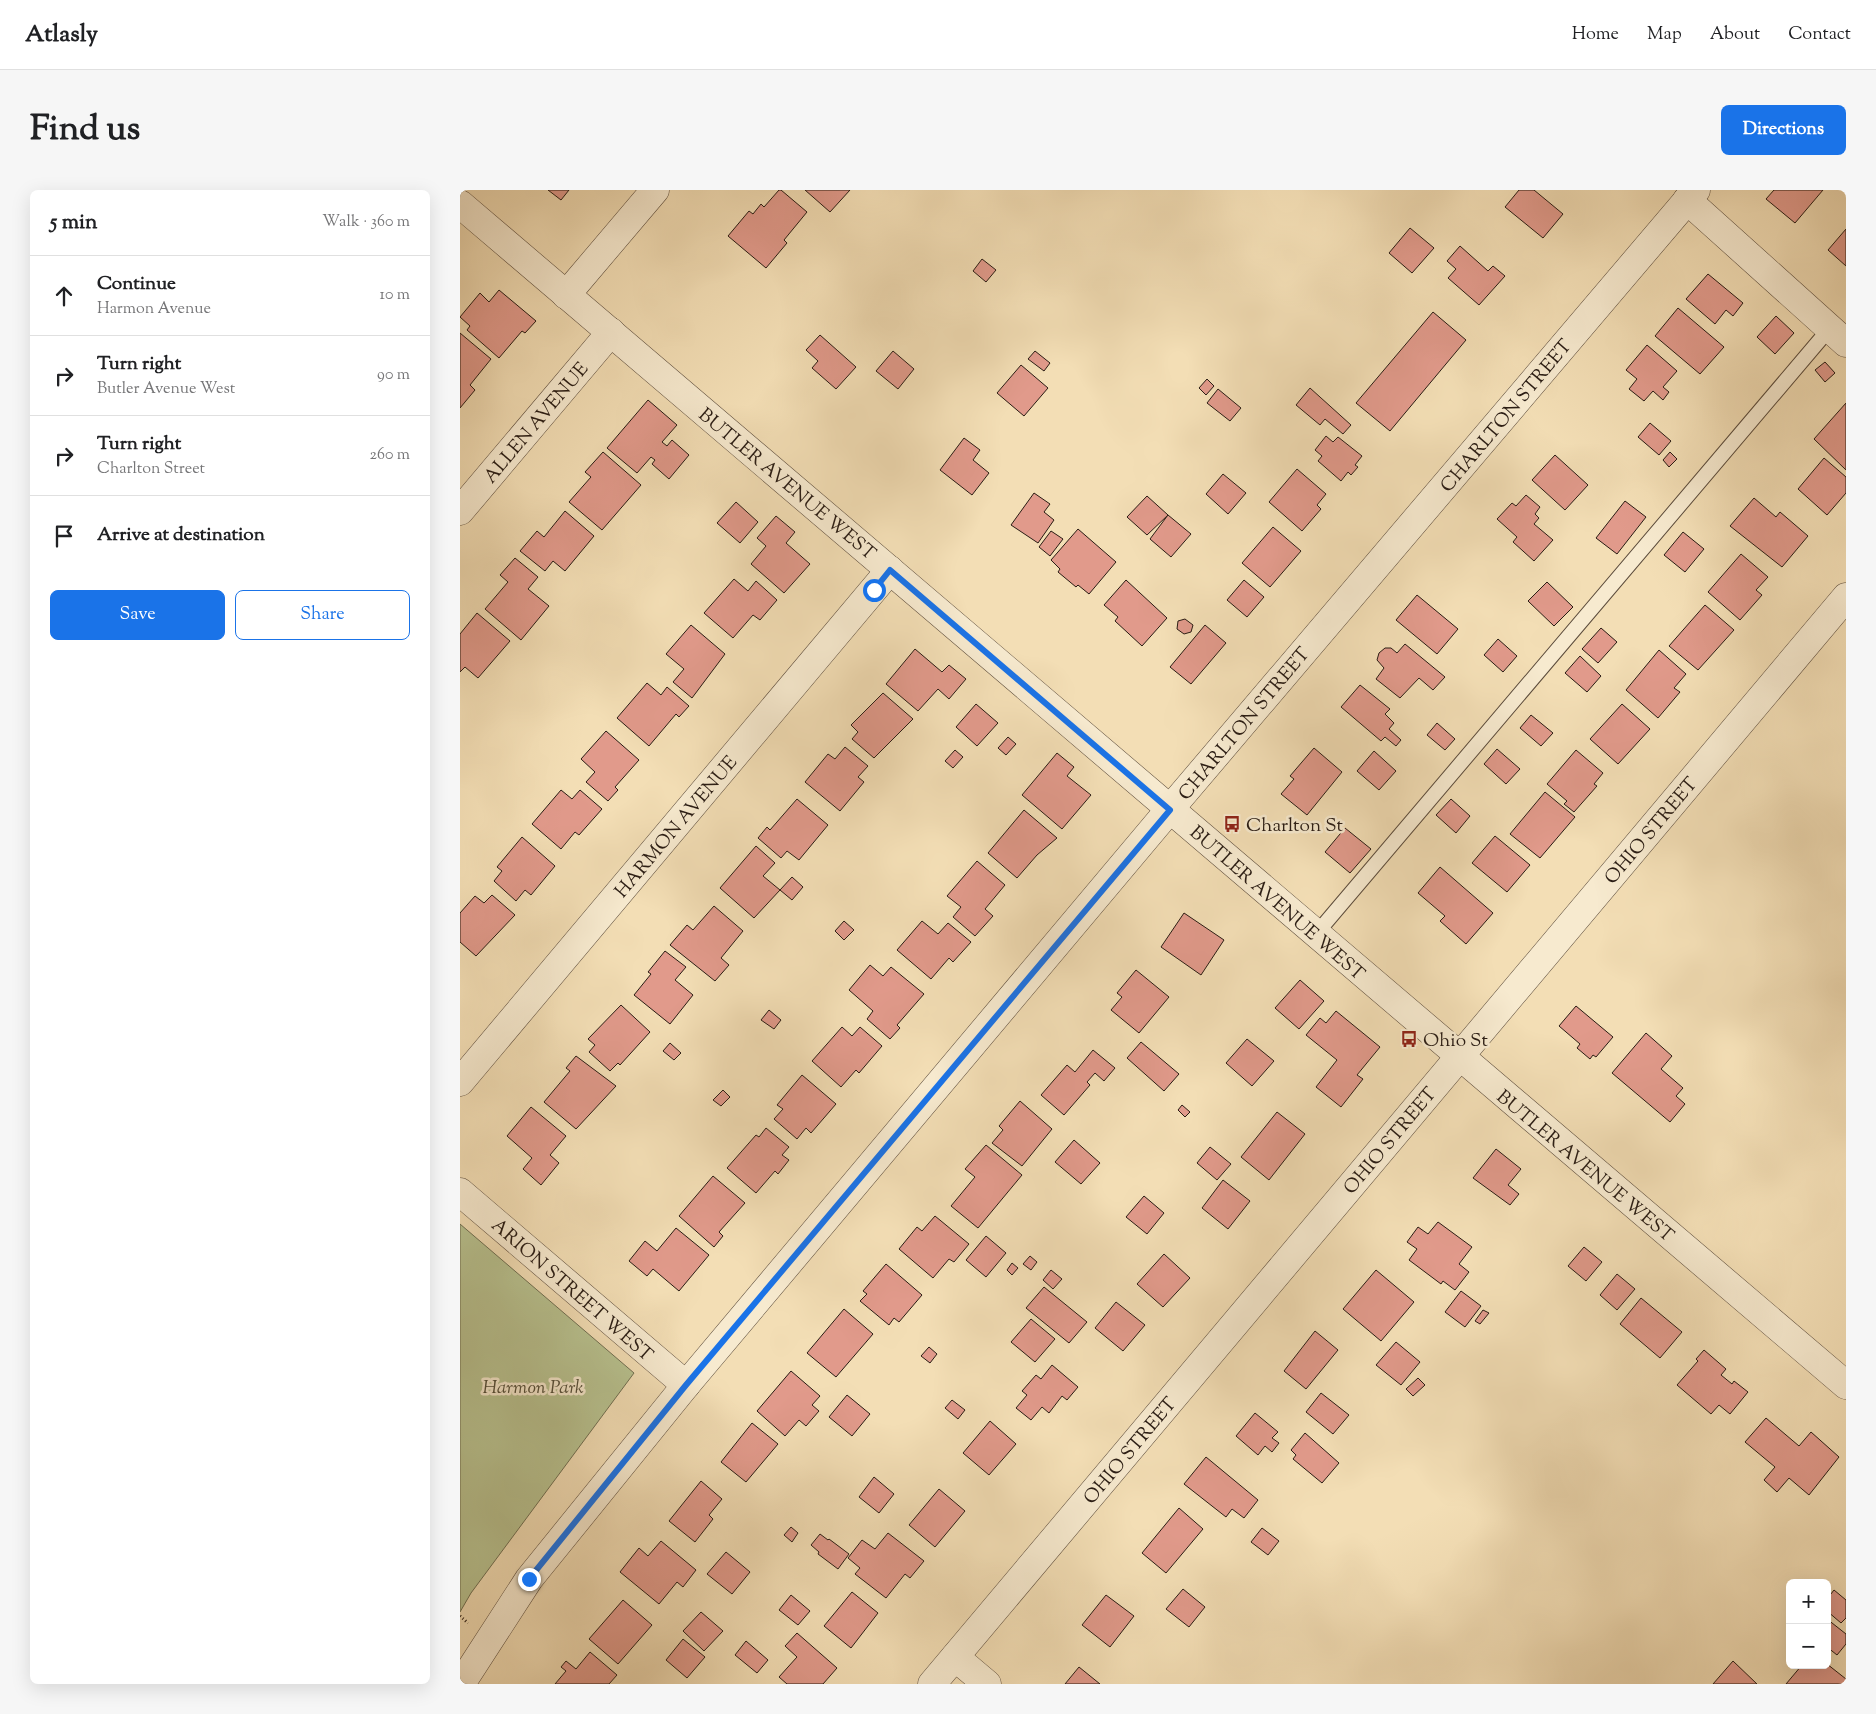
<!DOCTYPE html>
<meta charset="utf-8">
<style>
:root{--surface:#fff;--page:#f6f6f6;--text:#202124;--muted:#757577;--line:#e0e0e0;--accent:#1a73e8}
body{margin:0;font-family:"Sorts Mill Goudy",serif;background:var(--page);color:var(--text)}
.controls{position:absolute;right:15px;bottom:15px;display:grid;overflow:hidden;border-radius:8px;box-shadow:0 5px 20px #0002}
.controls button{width:45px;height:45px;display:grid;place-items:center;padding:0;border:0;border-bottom:1px solid var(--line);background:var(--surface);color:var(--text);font:25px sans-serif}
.stop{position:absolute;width:15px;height:15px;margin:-11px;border:4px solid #1a73e8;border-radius:50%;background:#fff}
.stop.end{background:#1a73e8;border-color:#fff;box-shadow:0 1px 5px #0008}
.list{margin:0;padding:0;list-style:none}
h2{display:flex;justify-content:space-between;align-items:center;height:65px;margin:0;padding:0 20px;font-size:21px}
h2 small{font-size:16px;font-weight:400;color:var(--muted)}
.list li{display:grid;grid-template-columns:32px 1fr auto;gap:15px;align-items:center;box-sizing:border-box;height:80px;padding:0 20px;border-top:1px solid var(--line)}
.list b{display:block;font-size:19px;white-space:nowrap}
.list p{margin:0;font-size:16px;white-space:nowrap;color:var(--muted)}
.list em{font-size:16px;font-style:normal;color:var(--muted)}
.actions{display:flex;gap:10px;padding:15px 20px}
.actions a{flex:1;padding:11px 0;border:1px solid var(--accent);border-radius:8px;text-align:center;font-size:18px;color:var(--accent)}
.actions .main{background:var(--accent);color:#fff}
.icon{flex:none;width:28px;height:28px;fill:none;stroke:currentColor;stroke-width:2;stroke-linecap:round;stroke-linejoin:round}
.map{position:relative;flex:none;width:1386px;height:1494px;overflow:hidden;border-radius:8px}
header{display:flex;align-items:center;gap:30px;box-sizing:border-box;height:70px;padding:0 25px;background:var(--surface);border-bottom:1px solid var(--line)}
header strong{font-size:24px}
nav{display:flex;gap:28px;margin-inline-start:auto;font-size:18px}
.intro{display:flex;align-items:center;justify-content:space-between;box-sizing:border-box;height:120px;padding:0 30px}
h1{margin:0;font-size:35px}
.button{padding:12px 22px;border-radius:8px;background:var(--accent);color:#fff;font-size:18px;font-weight:700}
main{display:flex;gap:30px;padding:0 30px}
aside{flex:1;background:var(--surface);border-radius:8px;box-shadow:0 5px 20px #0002}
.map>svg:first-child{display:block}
.green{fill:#b8c290;stroke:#706f52}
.building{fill:#e19a8b;stroke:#291c14}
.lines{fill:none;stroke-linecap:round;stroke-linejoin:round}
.service-casing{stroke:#5c4c3c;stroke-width:16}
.minor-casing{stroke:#5c4c3c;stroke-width:29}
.tertiary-casing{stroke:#5c4c3c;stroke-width:29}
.path{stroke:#291c14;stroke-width:3;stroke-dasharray:1 2.5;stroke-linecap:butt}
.service{stroke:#f7eacf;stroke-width:14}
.minor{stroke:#f7eacf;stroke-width:28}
.tertiary{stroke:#f7eacf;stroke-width:28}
.route{stroke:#1a73e8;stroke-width:6}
.labels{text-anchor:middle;stroke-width:5;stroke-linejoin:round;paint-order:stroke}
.street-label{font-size:19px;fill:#291c14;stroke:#f7eacf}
.poi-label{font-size:19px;fill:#291c14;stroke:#f7eacf;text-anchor:start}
.park-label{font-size:19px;font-style:italic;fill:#544e39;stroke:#f7eacf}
</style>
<header>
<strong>Atlasly</strong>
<nav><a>Home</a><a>Map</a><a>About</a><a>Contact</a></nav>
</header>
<div class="intro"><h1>Find us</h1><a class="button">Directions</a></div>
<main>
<aside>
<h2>5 min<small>Walk · 360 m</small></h2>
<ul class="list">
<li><svg class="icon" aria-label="ahead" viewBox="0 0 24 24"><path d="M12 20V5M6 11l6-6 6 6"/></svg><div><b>Continue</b><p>Harmon Avenue</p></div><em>10 m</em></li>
<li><svg class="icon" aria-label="right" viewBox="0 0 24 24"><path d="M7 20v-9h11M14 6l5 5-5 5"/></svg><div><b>Turn right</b><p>Butler Avenue West</p></div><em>90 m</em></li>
<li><svg class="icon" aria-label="right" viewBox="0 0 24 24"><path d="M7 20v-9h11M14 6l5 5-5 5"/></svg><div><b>Turn right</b><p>Charlton Street</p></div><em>260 m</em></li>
<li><svg class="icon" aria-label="arrive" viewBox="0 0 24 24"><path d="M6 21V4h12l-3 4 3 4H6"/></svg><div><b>Arrive at destination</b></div></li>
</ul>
<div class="actions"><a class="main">Save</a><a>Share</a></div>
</aside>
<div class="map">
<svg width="1386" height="1494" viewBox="0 0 1386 1494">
<rect width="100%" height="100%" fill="#f3deb5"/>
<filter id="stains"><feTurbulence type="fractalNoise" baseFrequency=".004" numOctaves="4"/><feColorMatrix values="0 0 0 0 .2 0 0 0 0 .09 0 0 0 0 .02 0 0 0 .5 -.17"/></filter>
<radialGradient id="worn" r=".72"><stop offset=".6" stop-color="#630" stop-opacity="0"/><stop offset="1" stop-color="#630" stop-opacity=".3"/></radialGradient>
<!-- green -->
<polygon class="green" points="0,1034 174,1183 11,1403 0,1422"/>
<!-- building -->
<g class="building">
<polygon points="88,0 109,0 101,10"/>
<polygon points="319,0 321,0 347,22 324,50 327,53 306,78 268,46 289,21 293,24 301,14 304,17"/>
<polygon points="345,0 390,0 370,22"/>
<polygon points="1059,0 1074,0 1103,24 1083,48 1045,17"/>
<polygon points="1314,0 1363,0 1335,33 1306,9"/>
<polygon points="950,38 974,58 952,83 929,63"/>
<polygon points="1386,39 1386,76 1368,60"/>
<polygon points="1000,56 1028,81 1033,76 1045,86 1019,115 988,88 996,79 987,71"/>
<polygon points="522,69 536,80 526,92 513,81"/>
<polygon points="1248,84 1283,113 1273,126 1266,120 1255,134 1226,109"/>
<polygon points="39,100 76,131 65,143 62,141 39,168 7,140 10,136 0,127 20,103 29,112"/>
<polygon points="1218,118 1264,157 1240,184 1195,146"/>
<polygon points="973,122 1006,150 930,241 896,213"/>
<polygon points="1316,126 1334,143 1315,164 1297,147"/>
<polygon points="0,143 31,169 10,195 15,200 0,218"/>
<polygon points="360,145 396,177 376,199 352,178 358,171 346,160"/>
<polygon points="1187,155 1217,181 1203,197 1209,202 1203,210 1193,201 1184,211 1169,199 1177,189 1166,180"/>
<polygon points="433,161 454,179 438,199 416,181"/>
<polygon points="575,161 590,173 584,181 568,169"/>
<polygon points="1365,172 1375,183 1365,192 1355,180"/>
<polygon points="561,175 588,198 564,226 537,203"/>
<polygon points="747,189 754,196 746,205 739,198"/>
<polygon points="850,198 891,235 883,244 865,229 860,235 836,215"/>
<polygon points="758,199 781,218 770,231 747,213"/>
<polygon points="188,210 217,235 202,252 207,256 212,250 229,265 209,289 192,274 195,270 191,267 177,283 147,258"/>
<polygon points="1386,213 1386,280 1354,249"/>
<polygon points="1190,233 1211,251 1199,265 1178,247"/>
<polygon points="866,246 873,252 878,247 902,266 895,275 898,277 891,285 888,282 881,291 858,271 862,266 855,260"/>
<polygon points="504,248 520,260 513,270 529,283 512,305 480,280"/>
<polygon points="143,262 181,295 142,340 109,312 131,287 125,282"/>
<polygon points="1210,262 1217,269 1209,277 1203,270"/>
<polygon points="1095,265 1128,295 1105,320 1072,290"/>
<polygon points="1364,268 1386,287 1386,303 1367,325 1338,299"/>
<polygon points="837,279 866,304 857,315 861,319 842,341 809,312"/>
<polygon points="763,284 786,303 768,324 746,304"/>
<polygon points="574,303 590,314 584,322 594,330 578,353 551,335"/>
<polygon points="1066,305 1080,317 1075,324 1079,328 1074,334 1093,350 1074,371 1053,352 1057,347 1037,329 1052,313 1056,316"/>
<polygon points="687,306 708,325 687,345 667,327"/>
<polygon points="1294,308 1316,327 1320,322 1348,346 1322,377 1270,336"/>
<polygon points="1165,311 1186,327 1157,364 1136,348"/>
<polygon points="276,312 298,332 280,353 257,333"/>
<polygon points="105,321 134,346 105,381 93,371 85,381 60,361 77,341 84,347"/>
<polygon points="708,325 731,344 711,367 690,349"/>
<polygon points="316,326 335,342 326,353 350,374 324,403 291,374 306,356 297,348"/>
<polygon points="813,337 841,361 810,397 782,373"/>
<polygon points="618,339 656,372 629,404 618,395 616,397 598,382 600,379 591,370"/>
<polygon points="591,341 603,349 590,366 579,357"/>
<polygon points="1223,342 1244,359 1225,382 1204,365"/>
<polygon points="1281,364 1308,387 1296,400 1302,405 1280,430 1248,402"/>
<polygon points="55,368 78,387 68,399 89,416 61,450 25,419 48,392 40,385"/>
<polygon points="274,389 288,401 296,391 317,410 300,430 293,425 273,448 244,423"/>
<polygon points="666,390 707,428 682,456 655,431 658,427 644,415"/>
<polygon points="784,390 804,407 787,427 767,410"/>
<polygon points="1087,392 1113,417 1094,436 1068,411"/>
<polygon points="957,405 998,439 977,464 936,430"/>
<polygon points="1245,415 1274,440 1238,480 1209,456"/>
<polygon points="17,423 50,451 18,488 5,477 0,482 0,444"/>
<polygon points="725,429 733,435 731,442 724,444 717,439 718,431"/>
<polygon points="231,435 265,464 232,508 213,492 224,479 206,464"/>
<polygon points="745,435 766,453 731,494 710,477"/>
<polygon points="1141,438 1157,452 1138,473 1122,459"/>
<polygon points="1038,449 1057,466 1043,482 1024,465"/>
<polygon points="945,454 985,487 973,500 959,488 940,508 916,489 924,478 917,470 919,463 925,458 931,458 937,463"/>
<polygon points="455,459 482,482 489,475 506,489 489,509 478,499 458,521 426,494"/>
<polygon points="1199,460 1226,484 1214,498 1220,502 1198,528 1166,500"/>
<polygon points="1120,466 1141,486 1127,502 1105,483"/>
<polygon points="187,493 201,505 207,497 229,516 219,527 216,524 189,556 157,528"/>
<polygon points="900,495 930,519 925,524 934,533 929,539 941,550 936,556 925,547 921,551 881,517"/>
<polygon points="423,503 453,529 414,568 392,549 398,542 391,535"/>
<polygon points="516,514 538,533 517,556 496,537"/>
<polygon points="1162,514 1190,539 1158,574 1130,549"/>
<polygon points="1071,525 1093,543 1081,556 1060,538"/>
<polygon points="977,533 995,549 985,560 967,545"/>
<polygon points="146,541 179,570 155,597 158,600 148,611 126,592 135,582 121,569"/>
<polygon points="548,547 556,554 546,565 538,558"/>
<polygon points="385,557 408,576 398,587 404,592 380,621 345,592 368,564 375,569"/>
<polygon points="854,558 882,582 847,625 821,604 834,589 830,586"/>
<polygon points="1037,559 1060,579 1046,594 1024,574"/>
<polygon points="495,560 503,567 493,578 485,571"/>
<polygon points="1116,560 1143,583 1134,594 1137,596 1114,622 1104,614 1107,611 1087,594"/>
<polygon points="914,561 936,581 919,600 897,581"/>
<polygon points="597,563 614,577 607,586 631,605 602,639 562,605"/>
<polygon points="101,600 112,609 120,600 142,619 119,645 115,642 101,659 72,634"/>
<polygon points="1085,602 1115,627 1080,668 1050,644"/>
<polygon points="337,609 368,635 339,670 327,661 321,668 298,648 307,637 310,640"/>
<polygon points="991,609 1010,626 996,643 976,625"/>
<polygon points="564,620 597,648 577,665 557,688 528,663"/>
<polygon points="885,638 911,659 890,683 865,662"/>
<polygon points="1035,646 1070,675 1047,702 1012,673"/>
<polygon points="62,647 95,676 71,705 65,700 56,711 34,691 42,681 37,677"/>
<polygon points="296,656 315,673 303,686 320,700 294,728 260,698"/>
<polygon points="517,671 545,695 525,719 533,726 515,746 493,727 501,717 487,706"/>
<polygon points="980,677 1033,723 1006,754 980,731 985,726 958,703"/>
<polygon points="332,687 343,697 332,710 320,700"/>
<polygon points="32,705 55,725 16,766 0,752 0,723 15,706 24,713"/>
<polygon points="254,716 283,741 261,768 269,775 255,791 210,755 227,735 233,740"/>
<polygon points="724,723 764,750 741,785 701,757"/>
<polygon points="384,731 394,740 384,750 375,741"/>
<polygon points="462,731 478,744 488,733 511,752 493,772 489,768 471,789 437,760"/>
<polygon points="205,761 226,777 215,790 233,805 210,834 174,805 191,784 188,782"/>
<polygon points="410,775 423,786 431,777 464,804 437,835 440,838 430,849 407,829 413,821 389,800"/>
<polygon points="676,780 709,807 679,843 651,820 662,807 657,803"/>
<polygon points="840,790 864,811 839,839 815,818"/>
<polygon points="161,815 190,842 160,875 158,873 150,881 129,862 135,855 128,849"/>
<polygon points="1116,816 1153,847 1136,867 1133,865 1130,869 1117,858 1120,854 1099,836"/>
<polygon points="309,820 321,830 314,839 301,830"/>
<polygon points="876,821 920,857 897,885 903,889 881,917 856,897 877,870 846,845 860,828 866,833"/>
<polygon points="382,837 392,846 400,837 422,856 399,883 396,880 381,897 352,871"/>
<polygon points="1186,843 1212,866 1201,879 1223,898 1216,906 1225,914 1210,932 1152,883"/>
<polygon points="787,849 814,871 792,896 766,873"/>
<polygon points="681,852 719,884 704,901 667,868"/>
<polygon points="210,853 221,863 214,870 203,861"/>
<polygon points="633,860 655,878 644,891 635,883 627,892 630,895 604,925 581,905 607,875 615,882"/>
<polygon points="116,866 156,896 116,939 84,912 110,881 106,878"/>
<polygon points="342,885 376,914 351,943 346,938 337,949 314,929 323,919 317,915"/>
<polygon points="263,900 270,907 261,916 253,910"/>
<polygon points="560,911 592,939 562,976 532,953 543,940 539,936"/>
<polygon points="722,915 730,922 725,927 718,920"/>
<polygon points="71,917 106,946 90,965 99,973 81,995 63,979 72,968 47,946"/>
<polygon points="817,922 845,944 809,990 781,967"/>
<polygon points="306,938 329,957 322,965 329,970 318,984 315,981 296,1003 267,978 296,945 299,947"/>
<polygon points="614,950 640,973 621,994 595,972"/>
<polygon points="526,955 562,985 518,1038 491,1016 515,987 505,979"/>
<polygon points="750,957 771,974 757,990 737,973"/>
<polygon points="1036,959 1061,979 1048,995 1059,1004 1050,1015 1013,988"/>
<polygon points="253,986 285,1013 259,1042 263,1046 254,1057 219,1026"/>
<polygon points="763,990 790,1011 768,1039 742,1018"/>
<polygon points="684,1006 704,1023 687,1044 666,1027"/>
<polygon points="475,1026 509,1054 494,1072 489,1069 473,1088 439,1059 457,1037 462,1041"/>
<polygon points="978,1032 1012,1057 999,1074 1009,1082 995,1100 983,1091 981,1094 949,1070 957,1059 947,1052 958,1037 968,1044"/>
<polygon points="216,1038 249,1065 219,1101 193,1079 187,1086 169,1071 185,1051 197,1061"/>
<polygon points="526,1046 546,1063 526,1087 506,1070"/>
<polygon points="1124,1057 1142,1072 1126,1091 1108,1076"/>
<polygon points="704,1064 730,1088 703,1117 677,1094"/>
<polygon points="570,1066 577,1072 571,1080 563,1074"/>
<polygon points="552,1073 558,1078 552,1085 547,1080"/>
<polygon points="426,1074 462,1105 439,1132 434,1128 429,1135 400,1111 407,1104 403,1101"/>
<polygon points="591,1080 602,1089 593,1099 583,1090"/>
<polygon points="916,1080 954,1112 921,1151 883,1119"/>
<polygon points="1157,1084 1175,1099 1157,1120 1140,1105"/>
<polygon points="584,1097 627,1132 609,1153 566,1118"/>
<polygon points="1001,1101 1021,1116 1005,1137 985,1122"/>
<polygon points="1181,1108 1222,1142 1200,1168 1160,1134"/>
<polygon points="656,1112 685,1135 663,1161 635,1138"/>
<polygon points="384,1119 413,1144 376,1187 347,1163"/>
<polygon points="1023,1120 1029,1123 1020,1134 1015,1131"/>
<polygon points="571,1129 595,1149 575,1172 551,1152"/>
<polygon points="855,1141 878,1160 846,1199 824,1181"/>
<polygon points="936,1152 960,1172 941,1195 916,1175"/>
<polygon points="469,1157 477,1164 470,1173 461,1166"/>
<polygon points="1244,1160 1266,1179 1261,1185 1272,1194 1274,1191 1288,1202 1270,1224 1259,1215 1251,1224 1217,1195 1238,1171 1236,1169"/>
<polygon points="592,1175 618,1197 607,1210 602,1206 589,1223 582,1217 571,1230 556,1218 567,1205 562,1201 576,1185 581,1189"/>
<polygon points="331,1181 360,1206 352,1215 359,1221 346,1236 339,1230 325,1246 297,1221"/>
<polygon points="958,1188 965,1195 953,1206 946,1199"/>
<polygon points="861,1203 889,1225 873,1244 846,1222"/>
<polygon points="387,1205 410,1224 392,1246 369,1227"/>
<polygon points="492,1210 505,1220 498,1229 485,1218"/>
<polygon points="795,1223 818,1242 812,1248 819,1253 812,1262 805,1256 798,1265 776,1246"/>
<polygon points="1306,1228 1339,1256 1351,1242 1379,1267 1349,1305 1329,1288 1317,1302 1304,1290 1315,1277 1285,1252"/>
<polygon points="530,1231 556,1254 529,1285 503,1263"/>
<polygon points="292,1233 318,1254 286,1292 261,1272"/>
<polygon points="845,1243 879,1273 862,1293 833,1269 836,1265 831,1260"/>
<polygon points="746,1267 798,1310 784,1328 772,1319 766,1327 724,1294"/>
<polygon points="414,1287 434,1304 419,1323 399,1307"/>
<polygon points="241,1291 262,1309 249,1325 253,1329 235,1352 209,1331"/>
<polygon points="479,1299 505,1321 475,1357 449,1335"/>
<polygon points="719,1318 743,1339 706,1383 682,1363"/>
<polygon points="331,1337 338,1343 332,1352 324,1345"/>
<polygon points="802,1338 819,1351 808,1365 791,1352"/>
<polygon points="428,1343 464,1371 450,1388 445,1384 426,1408 395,1384 400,1378 388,1368 402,1350 415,1359"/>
<polygon points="360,1344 368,1350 369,1349 389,1364 378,1379 358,1364 359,1362 351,1355"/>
<polygon points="201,1351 236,1380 223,1397 217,1392 199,1414 160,1382 179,1358 188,1366"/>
<polygon points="266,1362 290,1382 272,1404 247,1384"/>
<polygon points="723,1399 745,1417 729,1437 706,1419"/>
<polygon points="1374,1400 1386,1410 1386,1428 1381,1433 1367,1421 1367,1409"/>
<polygon points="392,1402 418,1423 391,1458 364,1436"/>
<polygon points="331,1405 350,1421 338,1435 319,1420"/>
<polygon points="646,1405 674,1426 650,1457 622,1435"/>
<polygon points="163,1410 192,1435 158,1474 129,1449"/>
<polygon points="241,1422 263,1441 244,1461 223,1441"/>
<polygon points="1367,1429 1386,1444 1386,1454 1377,1465 1367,1457"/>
<polygon points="337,1443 377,1478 363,1494 327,1494 319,1487 337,1467 325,1456"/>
<polygon points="223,1449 245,1467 227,1488 206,1470"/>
<polygon points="286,1451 308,1470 297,1483 275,1465"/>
<polygon points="130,1462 157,1485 149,1494 95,1494 106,1481 101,1477 106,1471 116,1479"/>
<polygon points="1273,1471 1297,1494 1253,1494"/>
<polygon points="1367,1474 1386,1489 1386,1494 1326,1494 1342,1475 1367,1475"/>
<polygon points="619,1477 640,1494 605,1494"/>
</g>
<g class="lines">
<!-- service casing -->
<g class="service-casing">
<polyline id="service" points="856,744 1370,138"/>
</g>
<!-- minor casing -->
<g class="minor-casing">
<g id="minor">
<polyline points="1227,10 1386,153"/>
<polyline points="106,105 195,0"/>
<polyline points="0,321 151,142"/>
<polyline points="0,892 430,380"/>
<polyline points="0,1002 226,1195"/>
<polyline points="495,1467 527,1494"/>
<polyline points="472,1494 1386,407"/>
</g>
</g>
<!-- tertiary casing -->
<g class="tertiary-casing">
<g id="tertiary">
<polyline points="0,14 1386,1195"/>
<polyline points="1,1494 69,1389 226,1195 710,619 1236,0"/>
</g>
</g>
<!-- path -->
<polyline class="path" points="0,1426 8,1433"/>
<!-- service -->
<use href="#service" class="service"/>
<!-- minor -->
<use href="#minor" class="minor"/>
<!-- tertiary -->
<use href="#tertiary" class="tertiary"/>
</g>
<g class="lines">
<!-- route -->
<polyline class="route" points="69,1389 226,1195 710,620 430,380 414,400"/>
</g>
<!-- icons -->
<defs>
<g id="bus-bare" transform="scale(1.35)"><path d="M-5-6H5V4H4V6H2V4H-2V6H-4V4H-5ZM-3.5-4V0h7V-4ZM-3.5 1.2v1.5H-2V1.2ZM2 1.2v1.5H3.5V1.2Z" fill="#8f2418" stroke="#f7eacf" stroke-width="2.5" paint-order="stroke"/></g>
</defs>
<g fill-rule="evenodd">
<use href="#bus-bare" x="772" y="634"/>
<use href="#bus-bare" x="949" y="849"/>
</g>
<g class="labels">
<!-- street labels -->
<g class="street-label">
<text transform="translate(1045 225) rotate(-50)" y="7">CHARLTON STREET</text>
<text transform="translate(75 232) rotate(-50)" y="7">ALLEN AVENUE</text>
<text transform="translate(328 293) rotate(40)" y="7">BUTLER AVENUE WEST</text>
<text transform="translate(783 533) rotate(-50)" y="7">CHARLTON STREET</text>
<text transform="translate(215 636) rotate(-50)" y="7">HARMON AVENUE</text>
<text transform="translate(1190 640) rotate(-50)" y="7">OHIO STREET</text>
<text transform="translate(818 712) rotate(41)" y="7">BUTLER AVENUE WEST</text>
<text transform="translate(929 950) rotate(-50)" y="7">OHIO STREET</text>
<text transform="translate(1126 975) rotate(40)" y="7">BUTLER AVENUE WEST</text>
<text transform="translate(113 1099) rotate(41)" y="7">ARION STREET WEST</text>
<text transform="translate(669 1260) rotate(-50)" y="7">OHIO STREET</text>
</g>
<!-- poi labels -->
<g class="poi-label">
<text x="786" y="641">Charlton St</text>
<text x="963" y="856">Ohio St</text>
</g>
<!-- park labels -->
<g class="park-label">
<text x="73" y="1203">Harmon Park</text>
</g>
</g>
<rect width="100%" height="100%" filter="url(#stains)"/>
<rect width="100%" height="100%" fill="url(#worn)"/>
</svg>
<div class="controls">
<button>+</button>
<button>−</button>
</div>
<div class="stop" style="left:414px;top:400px"></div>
<div class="stop end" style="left:69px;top:1389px"></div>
</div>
</main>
